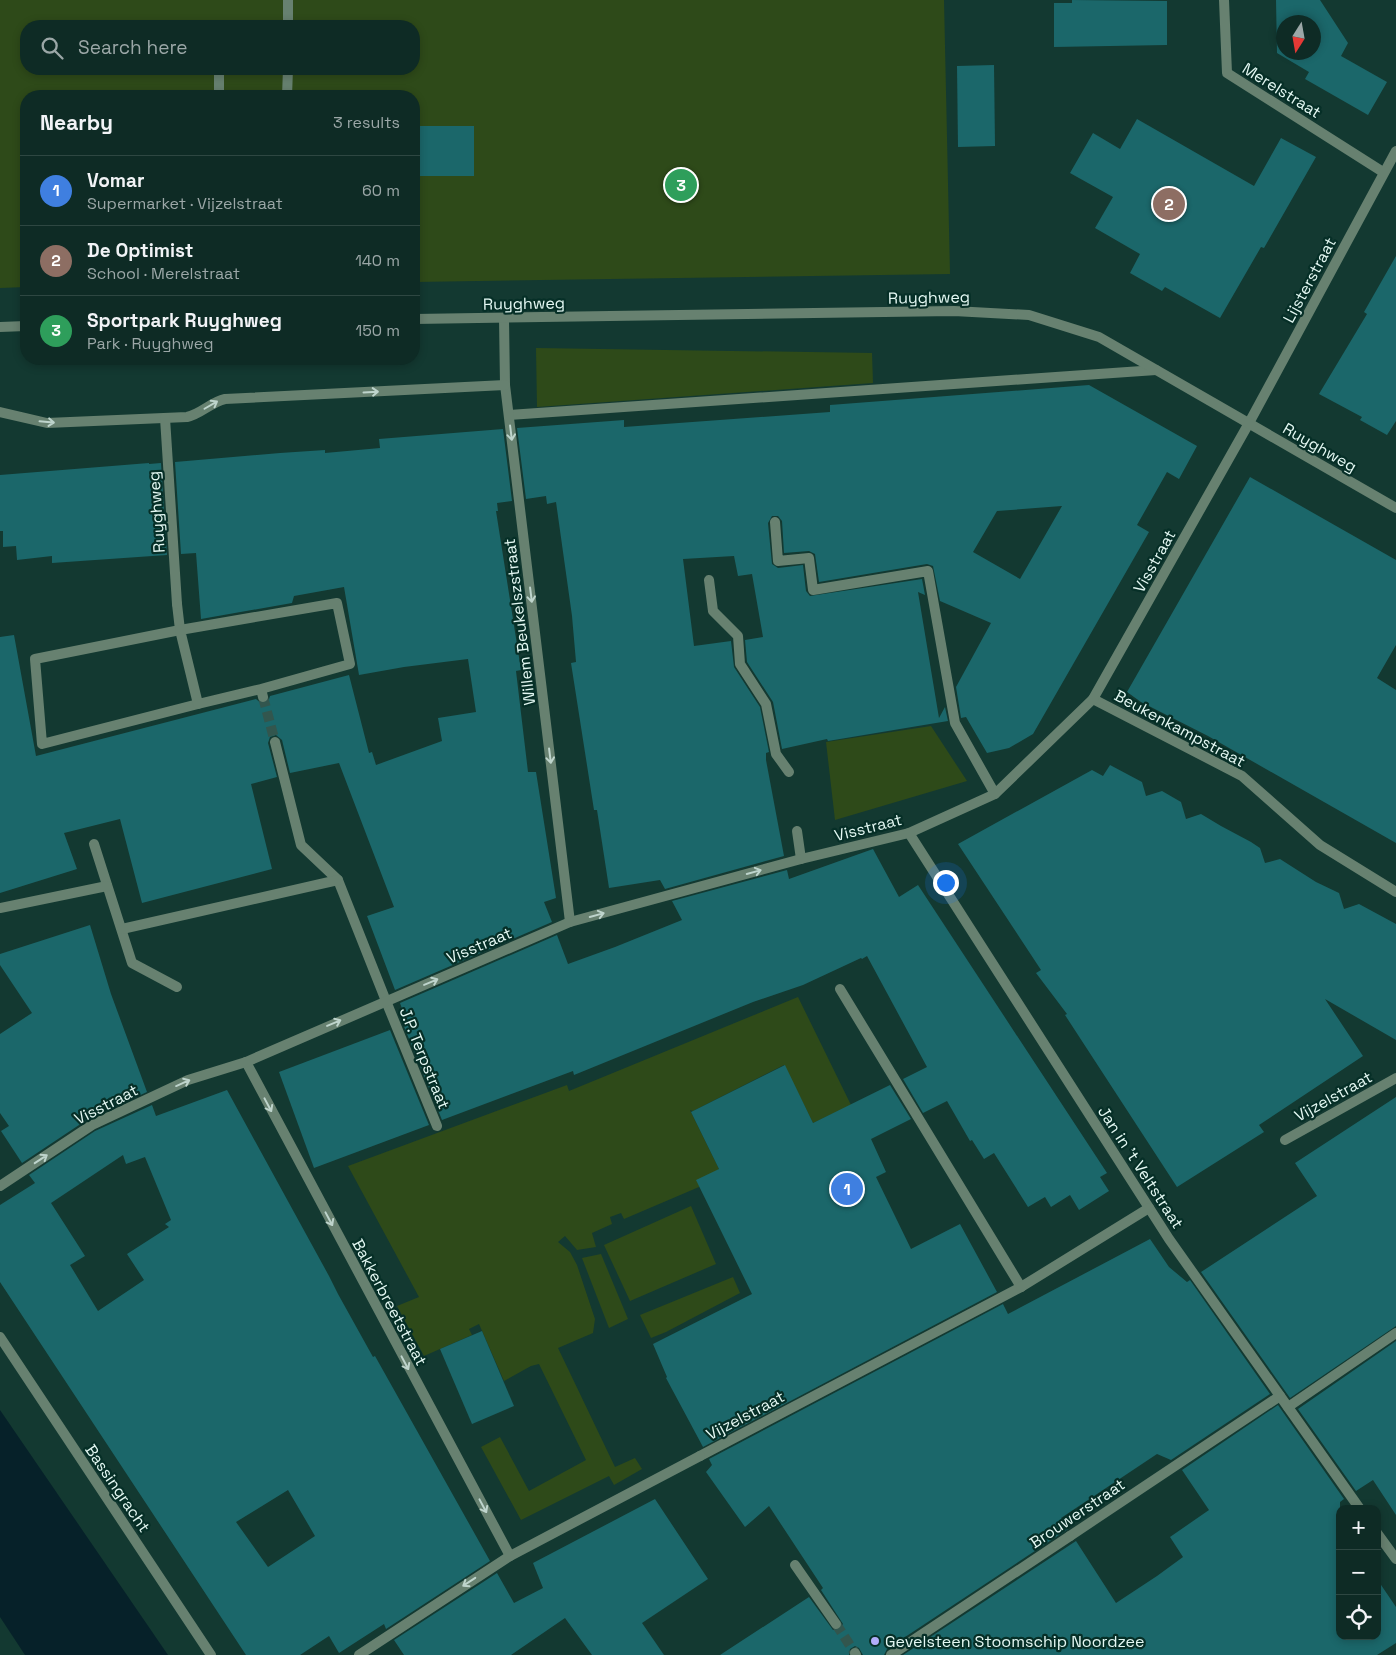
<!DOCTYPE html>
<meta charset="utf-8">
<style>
:root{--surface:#0e2b25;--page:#17332d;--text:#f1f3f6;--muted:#9ba7a7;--line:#2e4742;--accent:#0b8043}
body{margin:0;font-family:"Space Grotesk",sans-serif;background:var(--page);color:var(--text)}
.controls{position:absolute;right:15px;bottom:15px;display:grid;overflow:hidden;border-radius:10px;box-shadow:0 2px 8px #0003}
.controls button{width:45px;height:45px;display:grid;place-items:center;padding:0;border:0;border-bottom:1px solid var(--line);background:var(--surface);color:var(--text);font:25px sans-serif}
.compass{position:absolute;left:1276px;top:15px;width:45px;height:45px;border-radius:50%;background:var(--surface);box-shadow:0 2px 8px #0003;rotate:191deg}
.you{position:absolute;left:945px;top:882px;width:18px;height:18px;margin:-12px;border:4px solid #fff;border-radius:50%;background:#1a73e8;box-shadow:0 0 0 8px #1a73e833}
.badge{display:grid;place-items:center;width:32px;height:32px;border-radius:50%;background:var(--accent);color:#fff;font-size:16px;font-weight:700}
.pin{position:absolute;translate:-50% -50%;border:2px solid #fff;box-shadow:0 1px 5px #0006}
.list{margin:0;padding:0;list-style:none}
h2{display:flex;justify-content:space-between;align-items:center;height:65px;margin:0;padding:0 20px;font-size:21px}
h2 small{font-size:16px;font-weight:400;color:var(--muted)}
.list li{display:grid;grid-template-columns:32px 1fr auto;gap:15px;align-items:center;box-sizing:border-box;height:70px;padding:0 20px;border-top:1px solid var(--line)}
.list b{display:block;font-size:19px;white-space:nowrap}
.list p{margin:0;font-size:16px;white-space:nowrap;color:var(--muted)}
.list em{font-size:16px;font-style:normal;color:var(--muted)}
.icon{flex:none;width:28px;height:28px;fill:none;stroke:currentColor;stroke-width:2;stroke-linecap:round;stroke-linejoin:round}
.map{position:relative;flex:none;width:1396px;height:1655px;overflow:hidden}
.search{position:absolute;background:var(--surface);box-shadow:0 2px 8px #0003;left:20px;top:20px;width:400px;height:55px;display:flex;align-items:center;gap:12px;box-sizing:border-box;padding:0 18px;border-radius:20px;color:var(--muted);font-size:19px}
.panel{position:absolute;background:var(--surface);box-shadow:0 2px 8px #0003;left:20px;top:90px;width:400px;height:275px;border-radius:20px}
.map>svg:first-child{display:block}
.green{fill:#2e4a19;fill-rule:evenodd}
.water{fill:#062129}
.building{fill:#1b676a;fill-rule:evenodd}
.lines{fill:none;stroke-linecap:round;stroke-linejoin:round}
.pedestrian-tunnel{stroke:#32564e;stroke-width:10;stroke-dasharray:10 5;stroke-linecap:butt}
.service{stroke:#678170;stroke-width:10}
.pedestrian{stroke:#678170;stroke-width:10}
.minor{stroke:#678170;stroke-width:10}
.tertiary{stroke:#678170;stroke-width:10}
.oneway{stroke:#bed4cc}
.poi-dot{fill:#b1adfa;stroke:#062f27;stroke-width:2}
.labels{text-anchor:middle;stroke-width:4.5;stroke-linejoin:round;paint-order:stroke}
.street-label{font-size:16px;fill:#e4f8f3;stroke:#062f27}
.poi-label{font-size:16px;fill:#e4f8f3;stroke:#062f27;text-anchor:start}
</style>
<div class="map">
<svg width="1396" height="1655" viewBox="0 0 1396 1655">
<rect width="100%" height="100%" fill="#133931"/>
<!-- green -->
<g class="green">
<path d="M0,0H944L950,274L414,282V96H26V287L0,288ZM26,26H414V69H26Z"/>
<polygon points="536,348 872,353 873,383 537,407"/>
<polygon points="931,726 967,781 835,820 826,742"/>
<polygon points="798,997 851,1105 813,1123 784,1065 693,1111 690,1110 719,1169 699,1187 624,1219 621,1213 610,1217 612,1224 592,1233 596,1247 577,1250 565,1236 558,1242 570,1252 577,1265 595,1319 593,1333 558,1348 615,1467 635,1458 642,1469 614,1485 609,1476 521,1520 481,1447 500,1437 529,1491 586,1460 539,1364 531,1366 504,1381 479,1324 469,1329 472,1335 424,1356 397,1306 419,1297 348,1166 567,1085 569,1091"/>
<polygon points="691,1206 716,1264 630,1301 604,1245"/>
<polygon points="601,1254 628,1319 609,1328 582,1258"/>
<polygon points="733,1277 740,1293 666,1332 651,1338 640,1315"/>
</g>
<!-- water -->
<polygon class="water" points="0,1410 168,1655 25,1655 0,1617"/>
<!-- building -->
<g class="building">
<polygon points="1072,0 1167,1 1167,45 1054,47 1054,3 1072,3"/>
<path d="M1276,0H1320L1348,43L1341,56L1387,82L1368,115L1305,79L1309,72L1277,53ZM1284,22H1314V52H1284Z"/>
<polygon points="994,65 995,146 958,147 957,66"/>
<polygon points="1137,119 1254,186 1281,138 1316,157 1264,248 1261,247 1220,318 1165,287 1162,291 1130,273 1140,254 1095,228 1113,197 1070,173 1093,133 1120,149"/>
<rect x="414" y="126" width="60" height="50"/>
<polygon points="1396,256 1396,421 1387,435 1360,420 1362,417 1319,394 1367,314 1364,312"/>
<path d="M1089,385L1197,446L1179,479L1167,472L1137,525L1149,532L1033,734L1009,748L987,753L966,717L961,718L956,687L991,623L940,601L933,566L927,564L819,582L815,554L809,551L784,553L782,521L778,516H772L768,523L772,564L778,568L803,565L806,591L810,596L922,579L925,595L918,592L939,718L945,707L948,721L828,741L827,739L782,749L773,702L747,662L745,640L763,637L752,574L738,576L734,556L683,559L694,646L731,641L734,667L760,707L769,752L766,753V760L784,856L665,889L660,880L609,888L597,810H594L571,663L576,662L572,616L556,502L547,504L546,496L526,499L517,428L624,420V427L747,418L830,412V405ZM1062,506L1020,579L973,552L997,511Z"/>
<polygon points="503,429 512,501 497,503 498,511 496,511 521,670 516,671 528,772 536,772 556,898 544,902 552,922 395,990 367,916 394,907 339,763 290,773 282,740 276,735 270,737 268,743 277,777 251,784 272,869 142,903 120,819 64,833 77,869 0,893 0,637 14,635 36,756 256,699 261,703 265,703 269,699 270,696 349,675 369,753 372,752 376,765 442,741 438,718 476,712 468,659 404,667 359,675 344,587 294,596 292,603 201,619 196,553 181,554 175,462 280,453 325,450 325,453 380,448 379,439"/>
<polygon points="149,463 149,464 161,463 167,555 52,563 52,556 17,560 16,546 3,547 3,531 0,531 0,475"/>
<polygon points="1250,477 1396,560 1396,645 1377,678 1396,690 1396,843 1208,736 1141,702 1127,692"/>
<polygon points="1110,765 1142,782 1146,796 1162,791 1181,802 1186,819 1201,814 1221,826 1251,842 1260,848 1265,863 1280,859 1316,882 1339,893 1344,909 1359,904 1396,924 1396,1040 1325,999 1363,1056 1259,1125 1264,1132 1177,1187 1065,1015 1067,1014 1036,973 1041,970 958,844 1092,770 1103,776"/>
<polygon points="873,849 899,897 918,885 1107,1173 1100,1177 1109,1191 1079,1210 1070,1195 1051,1207 1045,1197 1028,1207 994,1153 984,1159 972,1140 970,1141 947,1101 923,1113 903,1079 927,1067 867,956 862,959 861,958 803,985 753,1002 574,1075 573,1071 442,1120 403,1024 407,1023 400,1003 557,935 568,964 615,947 682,920 672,901 787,870 789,879"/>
<polygon points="90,925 111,994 147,1092 88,1119 22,1163 1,1131 9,1126 0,1113 0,1034 32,1013 0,965 0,954"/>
<polygon points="390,1030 429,1125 314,1168 279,1072"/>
<polygon points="785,1065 813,1123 890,1085 911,1119 871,1139 886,1172 876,1177 911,1249 960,1224 997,1292 703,1447 666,1378 667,1377 653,1344 752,1294 696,1180 719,1169 691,1112"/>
<path d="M227,1090L329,1276L338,1294L373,1357L375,1356L490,1561L386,1629L384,1624L339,1653L329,1636L300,1655H246L0,1282V1205L35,1183L29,1175L95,1131L152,1105L156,1116ZM123,1155L126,1164L145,1157L171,1220L165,1224L169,1227L127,1254L144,1280L98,1311L70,1265L85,1256L51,1203ZM288,1490L315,1536L268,1567L236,1522Z"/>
<polygon points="1396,1097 1396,1326 1290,1398 1201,1272 1317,1196 1295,1163"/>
<polygon points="1150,1239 1169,1267 1187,1282 1190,1280 1270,1394 1171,1460 1157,1454 1061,1518 1068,1529 887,1649 884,1655 863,1655 859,1648 855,1646 850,1649 849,1655 720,1655 809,1597 833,1630 839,1630 843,1624 821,1590 823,1588 769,1506 745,1527 706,1472 712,1465 709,1459 1003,1304 1008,1314"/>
<polygon points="482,1331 514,1406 472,1424 440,1349"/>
<polygon points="1396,1341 1396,1515 1373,1480 1356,1491 1298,1409"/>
<polygon points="1278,1405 1344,1499 1340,1502 1340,1636 1377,1636 1377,1579 1396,1607 1396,1643 1377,1655 903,1655 1076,1541 1116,1603 1157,1576 1183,1557 1170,1537 1209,1510 1182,1470"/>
<polygon points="655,1499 708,1579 642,1623 664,1655 592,1655 565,1618 511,1655 404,1655 394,1640 497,1573 514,1603 543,1588 533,1563"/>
</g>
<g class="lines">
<!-- pedestrian-tunnel -->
<g class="pedestrian-tunnel">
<polyline points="263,697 275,742"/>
<polyline points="836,1624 855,1653"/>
</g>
<!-- service -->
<g class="service">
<polyline points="288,26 288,0"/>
<polyline points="219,69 219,96"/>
<polyline points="287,96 288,69"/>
<polyline points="775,522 778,561 809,558 813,590 928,571 955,723 995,794"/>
<polyline points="709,580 713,611 738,636 740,664 766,704 776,754 789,772"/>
<polyline points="797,831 801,859"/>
<polyline points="840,989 1021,1287"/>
<polyline points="386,1001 437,1126"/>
<polyline points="1288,1407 1396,1333"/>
</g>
<!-- pedestrian -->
<g class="pedestrian">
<polyline points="509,415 1156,370"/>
<polyline points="177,604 180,630 35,659 42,744 198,704"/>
<polyline points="261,689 198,704 180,630 337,603 350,664 261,689 263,697"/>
<polyline points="275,742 301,845 338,880 386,1001"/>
<polyline points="94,844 132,963 177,987"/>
<polyline points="0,908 107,886"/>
<polyline points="122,929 338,880"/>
<polyline points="1285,1140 1396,1078"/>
<polyline points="700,1456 1021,1287"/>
<polyline points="795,1565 836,1624"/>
<polyline points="855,1653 856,1655"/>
<polyline points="891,1655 1070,1536"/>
</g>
<!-- minor -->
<g class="minor">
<polyline points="1224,0 1227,73 1383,172"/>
<polyline points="504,319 505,385 570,922"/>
<path d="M0,412L47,423L187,417C201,414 211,402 225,399L505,385"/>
<polyline points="165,418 177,604"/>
<polyline points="1093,699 1242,776 1320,845 1396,892"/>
<polyline points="909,833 1169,1239 1360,1509"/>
<polyline points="246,1062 510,1556"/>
<polyline points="0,1186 92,1125 188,1080 246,1062 570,922 801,859 909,833 995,794 1093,699 1249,423 1396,151"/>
<polyline points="1021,1287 1149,1208"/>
<polyline points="0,1337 211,1655"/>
<polyline points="1377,1533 1396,1559"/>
<polyline points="1070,1536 1280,1396"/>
<polyline points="359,1655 510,1556 700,1456"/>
</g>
<!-- tertiary -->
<g class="tertiary">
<polyline points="414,319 954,311 1029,315 1099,337 1396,508"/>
<polyline points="0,327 26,326"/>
</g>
</g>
<!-- one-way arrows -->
<defs><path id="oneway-shaft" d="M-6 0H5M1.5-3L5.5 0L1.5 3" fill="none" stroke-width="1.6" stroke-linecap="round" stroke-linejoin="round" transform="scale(1.25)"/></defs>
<g class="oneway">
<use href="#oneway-shaft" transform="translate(371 392) rotate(-3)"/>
<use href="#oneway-shaft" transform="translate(211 405) rotate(-30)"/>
<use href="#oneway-shaft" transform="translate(47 422) rotate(5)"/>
<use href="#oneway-shaft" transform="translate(511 433) rotate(83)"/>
<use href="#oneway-shaft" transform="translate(531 595) rotate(83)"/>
<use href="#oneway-shaft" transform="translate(550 756) rotate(83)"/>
<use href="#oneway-shaft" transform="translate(754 872) rotate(-15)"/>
<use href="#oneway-shaft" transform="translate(597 915) rotate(-15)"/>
<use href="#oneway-shaft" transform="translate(431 982) rotate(-23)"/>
<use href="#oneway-shaft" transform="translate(334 1023) rotate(-23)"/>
<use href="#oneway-shaft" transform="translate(183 1083) rotate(-24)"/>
<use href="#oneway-shaft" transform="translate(268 1105) rotate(62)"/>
<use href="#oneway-shaft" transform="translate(41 1159) rotate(-33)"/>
<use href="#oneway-shaft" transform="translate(329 1219) rotate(62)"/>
<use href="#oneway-shaft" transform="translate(405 1363) rotate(62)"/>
<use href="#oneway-shaft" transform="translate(483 1506) rotate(62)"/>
<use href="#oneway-shaft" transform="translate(469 1582) rotate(147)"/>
</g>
<!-- markers -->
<circle class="poi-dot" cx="875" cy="1641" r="5"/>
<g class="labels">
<!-- street labels -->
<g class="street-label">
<text transform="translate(1282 90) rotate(32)" y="6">Merelstraat</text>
<text transform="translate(1309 280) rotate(-62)" y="6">Lijsterstraat</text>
<text transform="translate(929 297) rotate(-1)" y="6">Ruyghweg</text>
<text transform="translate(524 303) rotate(-1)" y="6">Ruyghweg</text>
<text transform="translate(1320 447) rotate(30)" y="6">Ruyghweg</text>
<text transform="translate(156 512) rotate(-94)" y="6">Ruyghweg</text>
<text transform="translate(1154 561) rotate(-61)" y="6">Visstraat</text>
<text transform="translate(519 622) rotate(-97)" y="6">Willem Beukelszstraat</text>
<text transform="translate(1180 728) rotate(28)" y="6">Beukenkampstraat</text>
<text transform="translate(868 827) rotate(-14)" y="6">Visstraat</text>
<text transform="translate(479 945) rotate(-23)" y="6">Visstraat</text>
<text transform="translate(425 1058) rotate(68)" y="6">J.P. Terpstraat</text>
<text transform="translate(1333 1096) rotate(-29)" y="6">Vijzelstraat</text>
<text transform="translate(106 1104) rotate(-27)" y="6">Visstraat</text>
<text transform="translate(1141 1167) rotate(57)" y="6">Jan in 't Veltstraat</text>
<text transform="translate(390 1302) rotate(62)" y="6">Bakkerbreetstraat</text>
<text transform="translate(745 1415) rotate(-28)" y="6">Vijzelstraat</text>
<text transform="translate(118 1488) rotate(56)" y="6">Bassingracht</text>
<text transform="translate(1077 1513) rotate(-34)" y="6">Brouwerstraat</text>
</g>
<!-- poi labels -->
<g class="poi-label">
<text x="885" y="1647">Gevelsteen Stoomschip Noordzee</text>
</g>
</g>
</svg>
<div class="controls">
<button>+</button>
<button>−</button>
<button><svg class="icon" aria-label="locate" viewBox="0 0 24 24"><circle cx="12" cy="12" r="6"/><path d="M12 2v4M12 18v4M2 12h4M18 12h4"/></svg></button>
</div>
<svg class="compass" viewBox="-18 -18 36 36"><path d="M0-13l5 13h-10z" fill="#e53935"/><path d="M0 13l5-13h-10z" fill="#9ba7a7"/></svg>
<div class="you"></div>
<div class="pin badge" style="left:847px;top:1189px;background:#3f7fe0">1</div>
<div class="pin badge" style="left:1169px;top:204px;background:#8d6e63">2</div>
<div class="pin badge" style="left:681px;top:185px;background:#2e9e5b">3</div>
<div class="search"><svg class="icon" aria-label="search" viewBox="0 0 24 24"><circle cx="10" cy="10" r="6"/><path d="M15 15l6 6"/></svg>Search here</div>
<section class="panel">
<h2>Nearby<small>3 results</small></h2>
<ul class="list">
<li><span class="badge" style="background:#3f7fe0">1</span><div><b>Vomar</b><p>Supermarket · Vijzelstraat</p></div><em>60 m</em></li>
<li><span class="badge" style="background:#8d6e63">2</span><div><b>De Optimist</b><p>School · Merelstraat</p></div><em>140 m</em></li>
<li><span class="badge" style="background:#2e9e5b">3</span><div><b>Sportpark Ruyghweg</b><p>Park · Ruyghweg</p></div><em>150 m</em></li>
</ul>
</section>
</div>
